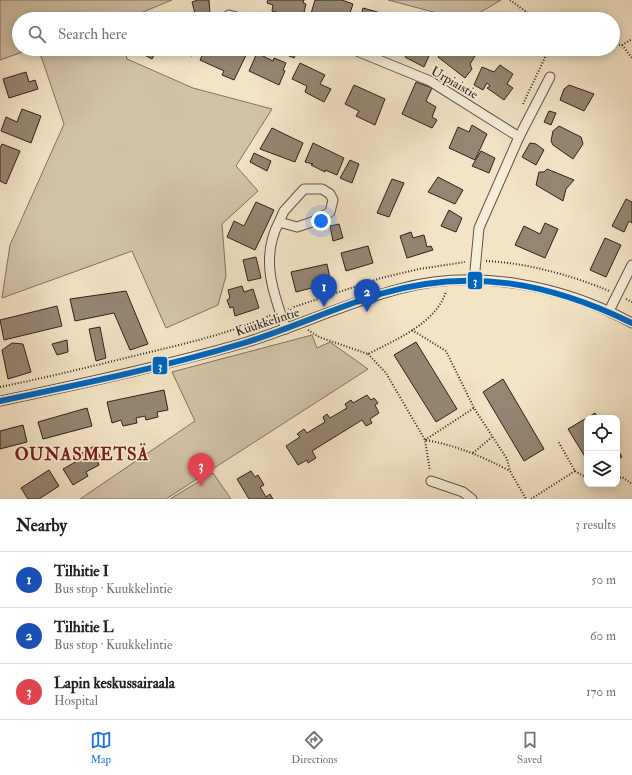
<!DOCTYPE html>
<meta charset="utf-8">
<style>
:root{--surface:#fff;--page:#f2f2f2;--text:#202124;--muted:#757577;--line:#e0e0e0;--accent:#1a73e8}
body{margin:0;font-family:"IM FELL Double Pica",serif;background:var(--page);color:var(--text)}
.controls{position:absolute;right:12px;bottom:12px;display:grid;overflow:hidden;border-radius:8px;box-shadow:0 2px 10px #0003}
.controls button{width:36px;height:36px;display:grid;place-items:center;padding:0;border:0;border-bottom:1px solid var(--line);background:var(--surface);color:var(--text);font:20px sans-serif}
.you{position:absolute;left:321px;top:221px;width:14px;height:14px;margin:-10px;border:3px solid #fff;border-radius:50%;background:#1a73e8;box-shadow:0 0 0 6px #1a73e833}
.badge{display:grid;place-items:center;width:26px;height:26px;border-radius:50%;background:var(--accent);color:#fff;font-size:13px;font-weight:700}
.pin{position:absolute;translate:-50% -33px;filter:drop-shadow(0 1px 2px #0008)}
.pin::after{content:'';position:absolute;top:21px;width:14px;height:12px;background:inherit;clip-path:polygon(0 0,100% 0,50% 100%)}
.list{margin:0;padding:0;list-style:none}
h2{display:flex;justify-content:space-between;align-items:center;height:52px;margin:0;padding:0 16px;font-size:17px}
h2 small{font-size:13px;font-weight:400;color:var(--muted)}
.list li{display:grid;grid-template-columns:26px 1fr auto;gap:12px;align-items:center;box-sizing:border-box;height:56px;padding:0 16px;border-top:1px solid var(--line)}
.list b{display:block;font-size:15px;white-space:nowrap}
.list p{margin:0;font-size:13px;white-space:nowrap;color:var(--muted)}
.list em{font-size:13px;font-style:normal;color:var(--muted)}
.icon{flex:none;width:22px;height:22px;fill:none;stroke:currentColor;stroke-width:2;stroke-linecap:round;stroke-linejoin:round}
.map{position:relative;flex:none;width:632px;height:499px;overflow:hidden}
.search{position:absolute;background:var(--surface);box-shadow:0 2px 10px #0003;left:12px;right:12px;top:12px;height:44px;display:flex;align-items:center;gap:10px;box-sizing:border-box;padding:0 14px;border-radius:22px;color:var(--muted);font-size:15px}
.sheet{height:220px;background:var(--surface)}
nav{display:flex;justify-content:space-around;align-items:center;box-sizing:border-box;height:56px;border-top:1px solid var(--line);background:var(--surface);font-size:11px;color:var(--muted)}
nav a{display:grid;justify-items:center;gap:2px}
nav .on{color:var(--accent)}
.map>svg:first-child{display:block}
.green{fill:#d2c3a8;stroke:#817261}
.building{fill:#958673;stroke:#30211a}
.lines{fill:none;stroke-linecap:round;stroke-linejoin:round}
.minor-casing{stroke:#615245;stroke-width:11}
.path{stroke:#30211a;stroke-width:2;stroke-dasharray:1 2;stroke-linecap:butt}
.minor{stroke:#f7edd9;stroke-width:9}
.bus-1-casing{stroke:#f7edd9;stroke-width:9}
.bus-1{stroke:#0065bd;stroke-width:6}
.labels{text-anchor:middle;stroke-width:3.5;stroke-linejoin:round;paint-order:stroke}
.street-label{font-size:13px;fill:#30211a;stroke:#f7edd9}
.district-label{font-size:17px;font-weight:bold;letter-spacing:1px;fill:#7a1f14;stroke:#f7edd9}
.line-badge{stroke:#f7edd9;stroke-width:1.5}
.badge-label{font-size:11px;text-anchor:middle;font-weight:bold;fill:#fff}
</style>
<div class="map">
<svg width="632" height="499" viewBox="0 0 632 499">
<rect width="100%" height="100%" fill="#f3e4c5"/>
<filter id="stains"><feTurbulence type="fractalNoise" baseFrequency=".005" numOctaves="4"/><feColorMatrix values="0 0 0 0 .2 0 0 0 0 .09 0 0 0 0 .02 0 0 0 .5 -.17"/></filter>
<radialGradient id="worn" r=".72"><stop offset=".6" stop-color="#630" stop-opacity="0"/><stop offset="1" stop-color="#630" stop-opacity=".3"/></radialGradient>
<!-- green -->
<g class="green">
<polygon points="0,0 172,0 126,19 19,19 19,49 31,49 0,60"/>
<polygon points="388,0 501,0 469,19 460,19"/>
<polygon points="37,49 125,49 127,59 193,88 272,109 236,166 258,191 222,224 226,276 218,305 166,328 132,251 2,298 10,245 64,124 42,59"/>
<polygon points="312,335 317,348 330,342 368,369 166,499 80,499 195,421 172,372"/>
<polygon points="213,473 231,499 170,499"/>
</g>
<!-- building -->
<g class="building">
<polygon points="198,0 209,0 210,14 196,17 192,2"/>
<polygon points="268,0 304,0 303,3 306,4 303,16 300,16 299,18 272,11 273,5 267,3"/>
<polygon points="315,0 342,0 353,4 348,19 317,19 310,17"/>
<polygon points="363,8 388,15 387,18 388,19 360,19"/>
<polygon points="143,49 157,49 152,59 141,53"/>
<polygon points="171,49 195,49 192,56"/>
<polygon points="205,49 249,49 234,80 222,75 224,71 200,60"/>
<polygon points="284,49 298,49 294,58 282,53"/>
<polygon points="409,49 432,49 424,67 405,57"/>
<polygon points="444,49 463,49 475,56 470,64 472,69 465,78 438,57"/>
<polygon points="257,53 273,61 274,58 286,63 283,70 285,71 279,85 249,71"/>
<polygon points="300,63 325,75 320,84 331,89 324,102 305,92 307,86 292,79"/>
<polygon points="500,65 513,74 507,84 513,88 504,100 487,88 490,86 487,83 483,90 474,85 482,67 494,72"/>
<polygon points="26,72 29,82 35,80 38,89 9,98 3,79"/>
<polygon points="416,82 432,88 426,101 436,107 432,117 437,120 432,128 402,114"/>
<polygon points="354,85 385,99 375,125 356,116 359,111 345,104"/>
<polygon points="569,85 594,94 584,111 560,100 564,89"/>
<polygon points="22,109 41,116 31,143 1,131 6,117 17,122"/>
<polygon points="549,111 556,113 551,125 544,122"/>
<polygon points="472,125 487,134 475,160 449,148 458,127 469,132"/>
<polygon points="559,126 581,137 583,144 573,159 553,145 551,141 553,131"/>
<polygon points="272,128 303,143 295,162 260,149"/>
<polygon points="313,143 344,158 337,175 325,170 325,172 311,165 313,164 305,162"/>
<polygon points="530,143 536,144 544,150 536,165 522,157"/>
<polygon points="2,144 20,151 6,184 0,181 0,148"/>
<polygon points="481,151 495,158 489,173 472,166"/>
<polygon points="254,153 271,161 267,171 250,162"/>
<polygon points="350,160 359,164 352,183 340,178"/>
<polygon points="547,169 574,180 566,189 563,201 536,185 539,172 544,172"/>
<polygon points="438,177 463,190 455,204 428,192"/>
<polygon points="392,179 404,183 389,217 377,213"/>
<polygon points="626,199 632,202 632,223 629,221 624,232 612,226"/>
<polygon points="256,202 274,210 255,250 227,237 234,221 244,226"/>
<polygon points="449,210 462,218 456,232 441,226"/>
<polygon points="545,223 558,229 545,258 515,245 524,226 540,234"/>
<polygon points="339,224 343,238 333,241 330,226"/>
<polygon points="411,232 413,238 424,235 427,247 431,246 433,250 407,258 400,236"/>
<polygon points="605,238 621,245 606,277 590,270"/>
<polygon points="368,246 373,263 346,271 341,253"/>
<polygon points="256,257 261,278 248,281 243,260"/>
<polygon points="327,264 331,283 296,292 291,272"/>
<polygon points="242,286 244,292 253,289 259,308 235,316 233,307 230,308 227,300 230,298 228,290"/>
<polygon points="126,291 148,344 130,350 114,313 75,321 70,299"/>
<polygon points="57,306 62,326 4,340 0,320"/>
<polygon points="100,327 106,358 96,361 89,329"/>
<polygon points="67,340 68,352 57,355 52,344"/>
<polygon points="416,342 457,409 436,422 394,355"/>
<polygon points="12,343 23,344 31,372 8,379 2,350"/>
<polygon points="503,379 544,449 524,461 483,392"/>
<polygon points="164,390 168,410 157,412 158,417 146,420 145,416 136,418 137,423 123,426 121,420 112,423 107,402"/>
<polygon points="367,395 371,400 374,398 378,403 375,405 379,413 370,419 372,423 366,426 362,420 312,451 316,458 308,463 307,460 298,465 286,446 300,437 297,434 304,429 307,433 325,422 323,417 327,414 330,418 347,408 345,404 351,400 353,403"/>
<polygon points="87,408 92,426 43,439 38,422"/>
<polygon points="595,413 598,418 587,418 587,460 568,429"/>
<polygon points="23,425 27,442 0,449 0,431"/>
<polygon points="94,446 101,458 97,460 99,465 86,472 88,476 73,485 63,469 79,460 77,456"/>
<polygon points="617,448 622,457 617,460"/>
<polygon points="49,470 59,486 39,499 28,499 21,488"/>
<polygon points="251,471 255,477 258,475 264,485 260,487 266,497 270,494 273,499 249,499 237,479"/>
</g>
<g class="lines">
<!-- minor casing -->
<g class="minor-casing">
<g id="minor">
<polyline points="229,15 244,19"/>
<polyline points="352,49 430,81 519,137 479,228 474,281"/>
<polyline points="519,137 550,77"/>
<path d="M279,222L284,211L304,189H322L330,194L333,200L330,212L312,222L297,227L279,222C260,258 273,293 286,329"/>
<polyline points="609,311 632,265"/>
<path d="M0,401C82,384 163,366 244,343C296,327 346,303 399,289C477,268 562,285 632,323"/>
<polyline points="431,481 463,492 472,499"/>
</g>
</g>
<!-- path -->
<g class="path">
<polyline points="510,0 536,19"/>
<polyline points="613,44 622,45 632,39"/>
<polyline points="622,45 632,58"/>
<polyline points="523,104 549,49"/>
<path d="M486,261C527,263 571,275 609,291"/>
<polyline points="626,299 632,302"/>
<polyline points="288,309 381,278 419,269 465,262"/>
<path d="M308,330L319,337L368,354C395,340 437,323 446,291"/>
<polyline points="412,330 446,351 474,408"/>
<polyline points="368,354 386,373 425,440 430,471"/>
<path d="M0,387C49,377 97,365 146,353C188,343 231,333 271,315"/>
<polyline points="425,440 474,408 507,459 510,471 526,499"/>
<path d="M426,440C458,446 481,456 510,471"/>
<polyline points="473,453 492,437"/>
<polyline points="575,471 587,478"/>
<polyline points="617,478 622,477 632,484"/>
<polyline points="531,499 575,471 558,441"/>
</g>
<!-- minor -->
<use href="#minor" class="minor"/>
<!-- bus-1 casing -->
<g class="bus-1-casing">
<path id="bus-1" d="M0,401C82,384 164,367 244,343C290,329 334,308 380,294C470,267 550,283 632,323"/>
</g>
<!-- bus-1 -->
<use href="#bus-1" class="bus-1"/>
</g>
<g class="labels">
<!-- street labels -->
<g class="street-label">
<text transform="translate(455 82) rotate(30)" y="5">Urpiaistie</text>
<text transform="translate(267 321) rotate(-18)" y="5">Kuukkelintie</text>
</g>
<!-- district labels -->
<g class="district-label">
<text x="82" y="460">OUNASMETSÄ</text>
</g>
</g>
<g class="line-badge">
<rect x="467" y="271" width="16" height="19" rx="4" fill="#0065bd"/>
<rect x="152" y="356" width="16" height="19" rx="4" fill="#0065bd"/>
</g>
<g class="badge-label">
<text x="475" y="285">3</text>
<text x="160" y="370">3</text>
</g>
<rect width="100%" height="100%" filter="url(#stains)"/>
<rect width="100%" height="100%" fill="url(#worn)"/>
</svg>
<div class="controls">
<button><svg class="icon" aria-label="locate" viewBox="0 0 24 24"><circle cx="12" cy="12" r="6"/><path d="M12 2v4M12 18v4M2 12h4M18 12h4"/></svg></button>
<button><svg class="icon" aria-label="layers" viewBox="0 0 24 24"><path d="M12 4l9 5-9 5-9-5zM3 14l9 5 9-5"/></svg></button>
</div>
<div class="you"></div>
<div class="pin badge" style="left:324px;top:307px;background:#1a4fb4">1</div>
<div class="pin badge" style="left:367px;top:312px;background:#1a4fb4">2</div>
<div class="pin badge" style="left:201px;top:486px;background:#e0444e">3</div>
<div class="search"><svg class="icon" aria-label="search" viewBox="0 0 24 24"><circle cx="10" cy="10" r="6"/><path d="M15 15l6 6"/></svg>Search here</div>
</div>
<section class="sheet">
<h2>Nearby<small>3 results</small></h2>
<ul class="list">
<li><span class="badge" style="background:#1a4fb4">1</span><div><b>Tilhitie I</b><p>Bus stop · Kuukkelintie</p></div><em>50 m</em></li>
<li><span class="badge" style="background:#1a4fb4">2</span><div><b>Tilhitie L</b><p>Bus stop · Kuukkelintie</p></div><em>60 m</em></li>
<li><span class="badge" style="background:#e0444e">3</span><div><b>Lapin keskussairaala</b><p>Hospital</p></div><em>170 m</em></li>
</ul>
</section>
<nav>
<a class="on"><svg class="icon" aria-label="map" viewBox="0 0 24 24"><path d="M3 6l6-2 6 2 6-2v14l-6 2-6-2-6 2zM9 4v14M15 6v14"/></svg>Map</a>
<a><svg class="icon" aria-label="directions" viewBox="0 0 24 24"><path d="M12 3l9 9-9 9-9-9zM9 14v-3h6M13 9l2 2-2 2"/></svg>Directions</a>
<a><svg class="icon" aria-label="saved" viewBox="0 0 24 24"><path d="M7 4h10v16l-5-4-5 4z"/></svg>Saved</a>
</nav>
